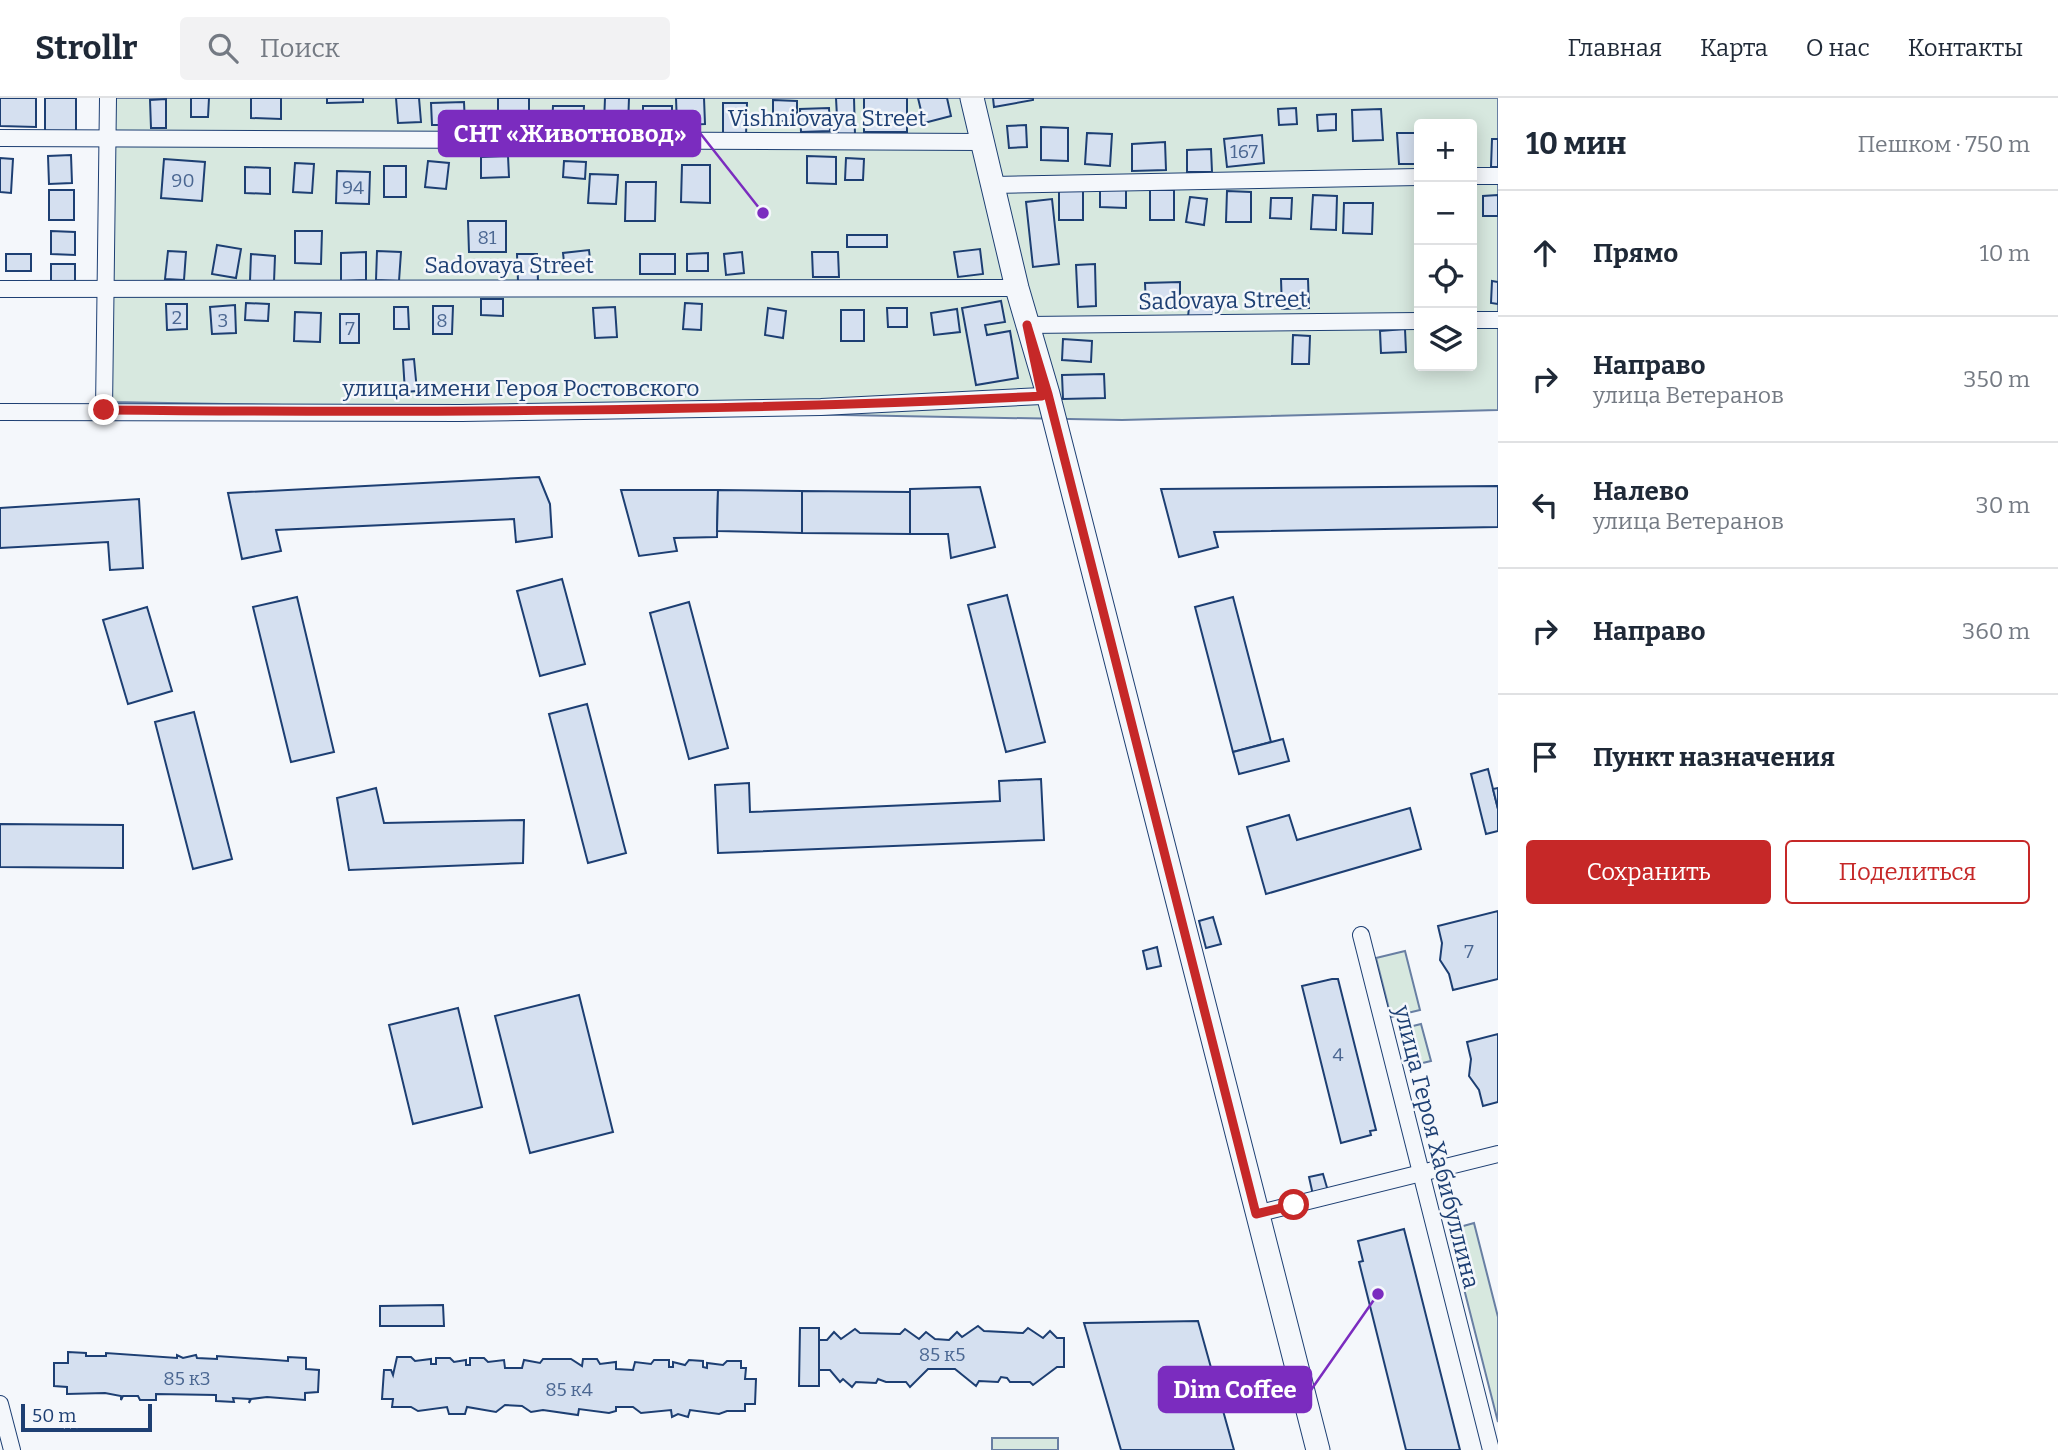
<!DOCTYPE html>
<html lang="ru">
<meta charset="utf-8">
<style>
:root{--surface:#fff;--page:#f2f2f3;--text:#1f2937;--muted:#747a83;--line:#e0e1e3;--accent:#c62828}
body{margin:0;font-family:Bitter,serif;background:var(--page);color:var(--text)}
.controls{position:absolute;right:21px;top:21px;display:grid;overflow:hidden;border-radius:7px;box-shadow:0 4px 18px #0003}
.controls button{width:63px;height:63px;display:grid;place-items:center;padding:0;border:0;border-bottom:2px solid var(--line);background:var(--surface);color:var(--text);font:35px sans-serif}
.scale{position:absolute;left:21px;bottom:18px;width:131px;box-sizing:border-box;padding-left:7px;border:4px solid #1d3f73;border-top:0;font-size:19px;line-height:24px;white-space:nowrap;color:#1d3f73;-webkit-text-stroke:5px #f4f7fb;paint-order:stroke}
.stop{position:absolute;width:21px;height:21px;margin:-16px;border:5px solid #c62828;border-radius:50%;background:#fff}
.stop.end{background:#c62828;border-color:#fff;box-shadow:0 2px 7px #0008}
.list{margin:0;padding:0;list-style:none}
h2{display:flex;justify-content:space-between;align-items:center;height:91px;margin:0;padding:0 28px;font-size:30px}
h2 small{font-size:23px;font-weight:400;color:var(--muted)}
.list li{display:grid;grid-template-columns:46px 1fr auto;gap:21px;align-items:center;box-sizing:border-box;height:126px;padding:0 28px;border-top:2px solid var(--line)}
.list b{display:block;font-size:26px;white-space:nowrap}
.list p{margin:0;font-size:23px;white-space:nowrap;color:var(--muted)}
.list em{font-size:23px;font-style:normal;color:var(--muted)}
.actions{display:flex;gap:14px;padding:21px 28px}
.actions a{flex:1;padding:16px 0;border:2px solid var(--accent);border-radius:7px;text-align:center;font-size:24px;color:var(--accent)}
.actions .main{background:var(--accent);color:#fff}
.icon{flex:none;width:38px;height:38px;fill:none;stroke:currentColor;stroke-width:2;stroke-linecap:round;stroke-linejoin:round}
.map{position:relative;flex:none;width:1498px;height:1352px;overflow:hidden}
header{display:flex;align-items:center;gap:42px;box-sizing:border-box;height:98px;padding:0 35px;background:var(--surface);border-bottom:2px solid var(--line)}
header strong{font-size:33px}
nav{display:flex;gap:38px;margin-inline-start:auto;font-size:24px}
.search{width:490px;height:63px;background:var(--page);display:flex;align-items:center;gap:18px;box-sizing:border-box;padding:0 24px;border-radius:7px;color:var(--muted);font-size:26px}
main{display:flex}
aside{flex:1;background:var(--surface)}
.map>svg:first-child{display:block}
.green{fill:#d7e8df;stroke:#687fa3;stroke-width:2;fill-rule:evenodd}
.building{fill:#d5e0f0;stroke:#1d3f73;stroke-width:2}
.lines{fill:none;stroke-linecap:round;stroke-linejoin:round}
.street-casing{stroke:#1d3f73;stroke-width:18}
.secondary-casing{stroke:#1d3f73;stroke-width:25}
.street{stroke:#f4f7fb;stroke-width:16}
.secondary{stroke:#f4f7fb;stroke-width:23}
.route{stroke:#c62828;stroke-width:9}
.labels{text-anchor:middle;stroke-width:5;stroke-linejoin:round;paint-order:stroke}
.number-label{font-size:19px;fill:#4b6792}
.street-label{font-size:23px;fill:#1d3f73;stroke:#f4f7fb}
.leader{fill:none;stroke:#7b2cbf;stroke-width:2.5}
.callout-dot{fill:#7b2cbf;stroke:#f4f7fb;stroke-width:2.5}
.callout{fill:#7b2cbf;stroke:#7b2cbf;stroke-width:2.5}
.callout-label{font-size:24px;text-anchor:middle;font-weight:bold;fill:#fff}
</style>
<header>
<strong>Strollr</strong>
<div class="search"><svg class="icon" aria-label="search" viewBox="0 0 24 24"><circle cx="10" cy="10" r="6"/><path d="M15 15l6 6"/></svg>Поиск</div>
<nav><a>Главная</a><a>Карта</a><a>О нас</a><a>Контакты</a></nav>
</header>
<main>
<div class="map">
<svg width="1498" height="1352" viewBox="0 0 1498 1352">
<rect width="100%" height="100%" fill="#f4f7fb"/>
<!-- green -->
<g class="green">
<path d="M108,0H1498V312L1122,322L110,304ZM1419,26H1472V268H1419Z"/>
<polygon points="1405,853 1420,912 1391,919 1376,860"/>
<polygon points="1421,926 1431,963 1410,968 1401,931"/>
<polygon points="1474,1125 1498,1219 1498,1324 1449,1132"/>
<rect x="992" y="1340" width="66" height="12"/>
</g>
<!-- building -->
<g class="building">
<polygon points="0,0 36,0 36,29 0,28"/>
<rect x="45" y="0" width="31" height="34"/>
<polygon points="191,0 209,0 208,19 191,19"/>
<polygon points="251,0 281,0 281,21 251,20"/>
<polygon points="327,0 363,0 363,4 327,5"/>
<polygon points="396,0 419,0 421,24 398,25"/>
<polygon points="498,0 529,0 529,29 498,30"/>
<polygon points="605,0 629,0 628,28 604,26"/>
<polygon points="676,0 704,0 705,26 677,27"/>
<polygon points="836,0 854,0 855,37 838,38"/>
<rect x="864" y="0" width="43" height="34"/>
<polygon points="918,0 947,0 951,18 924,25"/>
<polygon points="993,0 1033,0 1033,2 994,9"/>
<polygon points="166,1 166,30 151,30 150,2"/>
<polygon points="773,2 797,3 797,23 773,23"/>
<polygon points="464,4 465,27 432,27 431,5"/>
<polygon points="723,5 747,5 746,38 723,37"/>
<polygon points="553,8 584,8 583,30 552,29"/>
<polygon points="643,8 672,8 672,29 643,30"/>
<polygon points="829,10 830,33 801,34 800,11"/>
<polygon points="1296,10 1297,26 1279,27 1278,11"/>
<polygon points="1381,11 1383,42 1353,43 1352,12"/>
<polygon points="1336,16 1336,32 1318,33 1317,17"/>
<polygon points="1026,27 1027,49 1009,50 1007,28"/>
<polygon points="1041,29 1068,30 1068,63 1041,62"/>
<polygon points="1087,35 1112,36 1110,68 1085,66"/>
<polygon points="1397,35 1416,35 1416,66 1399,66"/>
<polygon points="1262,37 1264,65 1227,69 1224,41"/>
<polygon points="1492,41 1498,41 1498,69 1491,69"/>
<polygon points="1165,44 1166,72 1132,73 1132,46"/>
<polygon points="1211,51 1212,74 1187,74 1187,52"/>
<polygon points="71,57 72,85 49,86 48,58"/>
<polygon points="508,58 509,79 481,80 481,59"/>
<polygon points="807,58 836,59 836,86 807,85"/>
<polygon points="0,60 13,61 11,95 0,94"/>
<polygon points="846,60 864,61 863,82 845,82"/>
<polygon points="164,61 205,64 202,103 161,100"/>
<polygon points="428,63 449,65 446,91 425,89"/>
<polygon points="564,63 586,64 585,81 563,79"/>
<polygon points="295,65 314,66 312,95 293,94"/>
<polygon points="682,67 710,67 710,105 681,104"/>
<rect x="384" y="68" width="22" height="31"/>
<polygon points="245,69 270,70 270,96 245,95"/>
<polygon points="337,73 370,74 369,106 336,105"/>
<polygon points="590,76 618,77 616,106 588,105"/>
<polygon points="626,84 656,84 655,123 625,123"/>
<polygon points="1059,91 1083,92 1083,122 1059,122"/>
<polygon points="1100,91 1126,91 1126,110 1100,109"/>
<rect x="49" y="92" width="25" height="30"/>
<rect x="1150" y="92" width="24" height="30"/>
<polygon points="1227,93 1251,94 1251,124 1226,124"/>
<polygon points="1313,97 1337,98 1336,132 1311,131"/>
<polygon points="1498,97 1498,118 1483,118 1483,98"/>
<polygon points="1190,99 1207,101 1204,127 1186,124"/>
<polygon points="1271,100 1292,100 1291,121 1270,120"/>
<polygon points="1052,101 1059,166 1033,169 1026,104"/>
<polygon points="1344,105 1373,105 1372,136 1343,135"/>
<polygon points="468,123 506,123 506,154 469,154"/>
<polygon points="51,133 75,134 75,157 51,156"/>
<polygon points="295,133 322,133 321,166 295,165"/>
<rect x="847" y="137" width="40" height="12"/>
<polygon points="217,147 241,151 236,180 212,176"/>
<polygon points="980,151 983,176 958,179 954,154"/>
<polygon points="589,152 591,170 565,173 563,155"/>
<polygon points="168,153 186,154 184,182 165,181"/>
<polygon points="377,153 401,154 399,183 376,182"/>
<polygon points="366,154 366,182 341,183 341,155"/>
<polygon points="742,154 744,175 726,177 724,156"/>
<polygon points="812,154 838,154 839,179 813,179"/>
<polygon points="708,155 708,173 687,173 687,156"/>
<rect x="6" y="156" width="25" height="17"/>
<polygon points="251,156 275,158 274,184 250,183"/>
<polygon points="517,156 537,156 538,183 518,183"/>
<rect x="640" y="156" width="35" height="20"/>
<rect x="51" y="166" width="24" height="18"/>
<polygon points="1095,166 1096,208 1078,209 1076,167"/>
<polygon points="1281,181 1308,181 1309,210 1282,211"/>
<polygon points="1492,183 1498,184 1498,206 1491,205"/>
<polygon points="1180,184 1180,208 1146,209 1145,185"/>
<polygon points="1190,200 1215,203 1212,223 1188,219"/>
<polygon points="481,201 503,201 503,218 481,217"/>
<polygon points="1001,203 1005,224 985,227 987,237 1010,233 1018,280 976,287 962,210"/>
<polygon points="246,205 269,206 268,223 245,222"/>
<polygon points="685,205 702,206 701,232 683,231"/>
<polygon points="166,206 187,206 187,231 167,232"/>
<polygon points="235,207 236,235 212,236 210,209"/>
<polygon points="433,208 453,208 452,236 433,236"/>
<polygon points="394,209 408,209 409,231 394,231"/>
<polygon points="615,209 617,239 595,240 593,210"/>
<polygon points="768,210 786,213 783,240 765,237"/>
<polygon points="887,210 907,210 907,229 888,229"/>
<polygon points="957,211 960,234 934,237 931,215"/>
<rect x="841" y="212" width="23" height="31"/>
<polygon points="295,214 321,215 320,244 294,243"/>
<rect x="340" y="216" width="19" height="29"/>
<polygon points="1405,231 1406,254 1381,255 1380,233"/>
<polygon points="1293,237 1310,238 1309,266 1292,266"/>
<polygon points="1063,241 1092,243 1091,264 1062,262"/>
<polygon points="414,261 417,293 405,294 403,262"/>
<polygon points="1104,276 1105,300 1063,301 1062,277"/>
<polygon points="539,379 550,406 552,439 516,444 514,421 276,432 281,453 242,461 228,395"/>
<polygon points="1498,388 1498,429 1214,434 1218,449 1179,459 1161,391"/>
<polygon points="980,389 995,449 951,460 948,436 910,436 910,391"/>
<polygon points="621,392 718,392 717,439 674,440 677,453 639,458"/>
<polygon points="718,392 802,393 802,435 717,433"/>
<polygon points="802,393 910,394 910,436 802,435"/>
<polygon points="139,401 143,470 110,472 108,444 0,450 0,410"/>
<polygon points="562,481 585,566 540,578 517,493"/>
<polygon points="1007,497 1045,644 1006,654 968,507"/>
<polygon points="297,499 334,654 291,664 253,509"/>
<polygon points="1233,499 1271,644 1233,654 1195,509"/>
<polygon points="689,504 728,650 689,661 650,515"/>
<polygon points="147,509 172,593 128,606 103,522"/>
<polygon points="587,606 626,755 588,765 549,616"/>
<polygon points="194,614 232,761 193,771 155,624"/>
<polygon points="1283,641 1289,663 1239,676 1233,654"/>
<polygon points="1488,671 1498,711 1498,733 1486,736 1471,676"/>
<polygon points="1041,681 1044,742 718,755 715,687 749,685 750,714 1000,703 999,683"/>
<polygon points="376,690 384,725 524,722 523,765 349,772 337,700"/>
<polygon points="1498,690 1498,711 1493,691"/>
<polygon points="1410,710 1421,751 1266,796 1247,729 1289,717 1297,742"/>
<polygon points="0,726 123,727 123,770 0,769"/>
<polygon points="1498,813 1498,881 1453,892 1449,876 1440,862 1442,845 1438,828"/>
<polygon points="1213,819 1221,846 1206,850 1199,823"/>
<polygon points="1157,849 1161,868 1147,871 1143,853"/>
<polygon points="1332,881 1338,881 1376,1032 1370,1033 1371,1037 1341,1045 1302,888"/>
<polygon points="579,897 613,1034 530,1055 495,918"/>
<polygon points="458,910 482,1009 413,1026 389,927"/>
<polygon points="1498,936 1498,1004 1483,1008 1479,992 1469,978 1471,961 1467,944"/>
<polygon points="1323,1076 1328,1093 1313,1097 1309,1079"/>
<polygon points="1404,1131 1414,1170 1460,1352 1406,1352 1359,1164 1363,1163 1358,1143"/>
<polygon points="443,1207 444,1228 380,1228 380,1208"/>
<polygon points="1198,1223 1234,1352 1121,1352 1084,1225"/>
<polygon points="978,1228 984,1233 1023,1235 1028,1230 1043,1240 1050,1233 1057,1240 1064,1240 1064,1269 1057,1269 1033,1287 1030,1284 1010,1284 1007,1280 1001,1279 998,1284 979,1283 976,1288 955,1271 928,1271 910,1289 906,1284 886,1284 878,1281 876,1285 856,1284 852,1289 843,1281 840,1284 830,1272 819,1272 819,1242 827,1242 834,1234 841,1241 855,1231 860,1235 900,1236 905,1231 919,1241 926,1234 935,1241 949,1242 957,1234 962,1239"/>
<polygon points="800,1230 819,1230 819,1288 799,1288"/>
<polygon points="68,1254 86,1255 86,1258 106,1258 106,1255 177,1260 177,1257 183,1260 196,1257 197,1260 217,1261 217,1258 288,1263 288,1259 306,1260 306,1271 319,1272 318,1294 305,1295 305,1302 267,1299 251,1301 249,1305 250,1301 233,1300 234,1304 216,1303 216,1297 156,1296 156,1302 140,1302 138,1298 123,1298 121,1302 121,1298 105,1295 67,1296 67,1289 54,1288 54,1265 68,1265"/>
<polygon points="397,1259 411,1259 415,1263 431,1261 431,1266 436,1266 436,1260 450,1260 454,1264 466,1262 466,1267 470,1267 470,1260 484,1260 488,1264 504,1262 505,1270 522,1270 524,1262 540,1265 543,1261 571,1261 582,1268 583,1261 597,1261 600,1266 616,1264 616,1271 633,1272 635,1264 651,1266 654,1262 669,1262 669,1269 673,1269 673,1264 685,1267 689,1262 703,1263 703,1269 707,1270 707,1265 723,1267 727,1263 741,1263 741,1270 746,1270 745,1281 756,1281 755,1306 745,1306 745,1313 727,1313 719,1316 690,1312 688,1319 678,1316 672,1319 671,1312 641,1315 633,1309 616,1309 616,1313 609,1315 579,1311 578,1317 543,1312 531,1314 522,1308 505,1307 496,1314 467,1309 465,1316 449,1316 447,1309 418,1313 411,1309 392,1309 393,1301 382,1301 384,1272 391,1272 393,1277"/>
</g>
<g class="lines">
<!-- street casing -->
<g class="street-casing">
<g id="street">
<polyline points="0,40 982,44"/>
<polyline points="1472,78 1498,78"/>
<polyline points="993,87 1419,79"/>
<polyline points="0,191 1017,190"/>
<polyline points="1472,222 1498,222"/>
<polyline points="1027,227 1419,223"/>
<polyline points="104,312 108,0"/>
<polyline points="0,314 462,315 821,309 1042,298"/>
<polyline points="1361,837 1491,1352"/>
<polyline points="1256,1116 1498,1056"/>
<polyline points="0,1306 12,1352"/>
</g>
</g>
<!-- secondary casing -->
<g class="secondary-casing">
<polyline id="secondary" points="972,0 1017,190 1048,296 1318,1352"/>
</g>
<!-- street -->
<use href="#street" class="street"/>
<!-- secondary -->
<use href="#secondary" class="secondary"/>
</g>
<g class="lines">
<!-- route -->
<path class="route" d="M104,312C417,315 729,314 1042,298L1027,227L1048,296L1256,1116L1294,1107"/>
</g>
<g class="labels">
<!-- number labels -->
<g class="number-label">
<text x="1244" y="60">167</text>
<text x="183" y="89">90</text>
<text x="353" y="96">94</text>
<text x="487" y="146">81</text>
<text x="177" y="226">2</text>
<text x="223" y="229">3</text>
<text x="442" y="229">8</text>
<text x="350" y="237">7</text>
<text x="1469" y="860">7</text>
<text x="1338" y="963">4</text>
<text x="942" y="1263">85 к5</text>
<text x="187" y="1287">85 к3</text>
<text x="569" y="1298">85 к4</text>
</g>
<!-- street labels -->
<g class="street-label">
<text x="827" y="28">Vishniovaya Street</text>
<text x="509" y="175">Sadovaya Street</text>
<text transform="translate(1223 202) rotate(-1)" y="8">Sadovaya Street</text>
<text x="521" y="298">улица имени Героя Ростовского</text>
<text transform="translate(1437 1049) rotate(76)" y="8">улица Героя Хабибуллина</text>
</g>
</g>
<!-- callouts -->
<path class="leader" d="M763 115L700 35M1378 1196L1311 1292"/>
<g class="callout-dot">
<circle cx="763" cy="115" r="7"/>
<circle cx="1378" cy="1196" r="7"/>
</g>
<g class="callout">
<rect x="439" y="13" width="261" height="45" rx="7"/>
<rect x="1159" y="1269" width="152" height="45" rx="7"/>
</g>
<g class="callout-label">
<text x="570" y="44">СНТ «Животновод»</text>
<text x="1235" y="1300">Dim Coffee</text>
</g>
</svg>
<div class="controls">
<button>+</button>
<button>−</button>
<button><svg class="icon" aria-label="locate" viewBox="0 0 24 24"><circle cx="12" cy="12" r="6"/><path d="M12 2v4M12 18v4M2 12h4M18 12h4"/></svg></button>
<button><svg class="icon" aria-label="layers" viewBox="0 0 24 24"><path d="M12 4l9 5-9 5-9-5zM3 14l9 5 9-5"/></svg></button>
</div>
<div class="scale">50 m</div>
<div class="stop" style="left:1294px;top:1107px"></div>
<div class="stop end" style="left:104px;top:312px"></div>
</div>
<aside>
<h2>10 мин<small>Пешком · 750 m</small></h2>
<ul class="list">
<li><svg class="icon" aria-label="ahead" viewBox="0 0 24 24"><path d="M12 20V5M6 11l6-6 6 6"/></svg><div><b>Прямо</b></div><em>10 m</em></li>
<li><svg class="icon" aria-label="right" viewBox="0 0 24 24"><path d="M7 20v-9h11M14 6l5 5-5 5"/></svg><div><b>Направо</b><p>улица Ветеранов</p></div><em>350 m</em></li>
<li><svg class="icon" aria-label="left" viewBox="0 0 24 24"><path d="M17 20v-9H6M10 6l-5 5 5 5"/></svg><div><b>Налево</b><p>улица Ветеранов</p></div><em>30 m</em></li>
<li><svg class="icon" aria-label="right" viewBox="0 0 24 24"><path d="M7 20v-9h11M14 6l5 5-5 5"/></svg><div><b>Направо</b></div><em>360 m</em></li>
<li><svg class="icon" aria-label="arrive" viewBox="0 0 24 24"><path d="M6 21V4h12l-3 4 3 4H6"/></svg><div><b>Пункт назначения</b></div></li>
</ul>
<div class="actions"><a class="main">Сохранить</a><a>Поделиться</a></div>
</aside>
</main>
